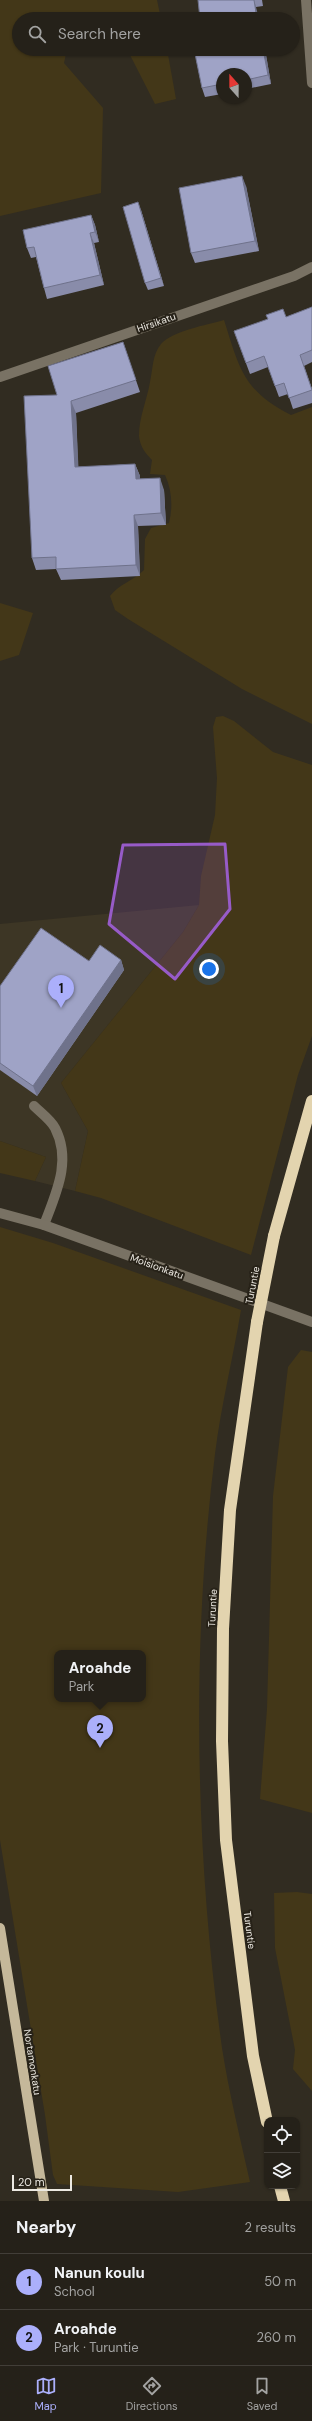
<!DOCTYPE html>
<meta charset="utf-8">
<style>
:root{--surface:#252119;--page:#312e26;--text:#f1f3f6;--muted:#a3a3a2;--line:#423e38;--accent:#abaffb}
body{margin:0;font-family:"DM Sans",sans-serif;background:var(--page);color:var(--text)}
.controls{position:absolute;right:12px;bottom:12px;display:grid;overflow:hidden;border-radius:8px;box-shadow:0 1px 3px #0004}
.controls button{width:36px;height:36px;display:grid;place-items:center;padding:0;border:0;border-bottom:1px solid var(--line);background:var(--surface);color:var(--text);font:20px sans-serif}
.compass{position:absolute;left:216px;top:68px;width:36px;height:36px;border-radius:50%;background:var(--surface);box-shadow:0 1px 3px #0004;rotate:339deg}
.scale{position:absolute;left:12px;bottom:10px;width:60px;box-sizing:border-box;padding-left:4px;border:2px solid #ece9e2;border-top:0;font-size:11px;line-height:14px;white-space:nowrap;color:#ece9e2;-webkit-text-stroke:3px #272218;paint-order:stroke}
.you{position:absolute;left:209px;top:969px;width:14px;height:14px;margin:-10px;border:3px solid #fff;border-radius:50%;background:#1a73e8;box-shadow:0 0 0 6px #1a73e833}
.badge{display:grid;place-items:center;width:26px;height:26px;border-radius:50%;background:var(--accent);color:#111;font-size:13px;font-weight:700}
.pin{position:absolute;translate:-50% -33px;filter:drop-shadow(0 1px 2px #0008)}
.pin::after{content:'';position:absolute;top:21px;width:14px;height:12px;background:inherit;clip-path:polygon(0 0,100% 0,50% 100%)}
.popup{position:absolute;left:54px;top:1650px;width:92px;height:52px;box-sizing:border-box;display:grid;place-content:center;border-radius:8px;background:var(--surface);filter:drop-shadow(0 1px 3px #0005);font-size:13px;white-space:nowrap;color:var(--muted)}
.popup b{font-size:15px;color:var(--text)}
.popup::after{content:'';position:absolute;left:50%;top:100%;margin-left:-8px;border:8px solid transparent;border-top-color:var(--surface)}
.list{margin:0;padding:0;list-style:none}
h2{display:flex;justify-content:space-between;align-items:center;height:52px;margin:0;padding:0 16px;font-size:17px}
h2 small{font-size:13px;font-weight:400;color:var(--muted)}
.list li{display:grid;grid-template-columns:26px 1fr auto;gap:12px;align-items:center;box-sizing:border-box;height:56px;padding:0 16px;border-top:1px solid var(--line)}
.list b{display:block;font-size:15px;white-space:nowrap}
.list p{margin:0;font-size:13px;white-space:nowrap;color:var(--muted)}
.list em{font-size:13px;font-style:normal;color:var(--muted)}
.icon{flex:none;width:22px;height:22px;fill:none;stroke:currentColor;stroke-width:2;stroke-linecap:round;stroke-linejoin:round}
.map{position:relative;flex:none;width:312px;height:2201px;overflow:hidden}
.search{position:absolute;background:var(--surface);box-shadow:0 1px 3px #0004;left:12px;right:12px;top:12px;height:44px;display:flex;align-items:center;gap:10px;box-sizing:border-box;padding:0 14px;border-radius:22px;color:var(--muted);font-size:15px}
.sheet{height:164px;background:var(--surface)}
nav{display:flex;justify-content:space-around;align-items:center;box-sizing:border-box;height:56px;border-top:1px solid var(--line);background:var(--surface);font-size:11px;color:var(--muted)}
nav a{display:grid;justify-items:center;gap:2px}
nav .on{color:var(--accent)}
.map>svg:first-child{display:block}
.built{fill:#3d3625}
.green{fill:#433718;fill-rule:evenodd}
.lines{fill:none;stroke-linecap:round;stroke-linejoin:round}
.minor{stroke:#797264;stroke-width:10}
.major{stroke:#c5b89a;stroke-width:10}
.highway{stroke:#e3d4af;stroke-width:12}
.highway-bridge{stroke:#e3d4af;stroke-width:12}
.wall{fill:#898caa}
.shaded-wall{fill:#6f728b}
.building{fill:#9fa3c6;stroke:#6f728b}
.marked{fill:#975bc8;fill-opacity:0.2;stroke:#975bc8;stroke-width:3;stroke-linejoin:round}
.labels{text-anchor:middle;stroke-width:4;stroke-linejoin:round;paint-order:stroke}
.street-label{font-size:10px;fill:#ece9e2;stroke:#272218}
</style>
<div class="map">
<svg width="312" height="2201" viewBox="0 0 312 2201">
<rect width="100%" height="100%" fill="#312c21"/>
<!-- built -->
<polygon class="built" points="199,905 183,932 61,1083 88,1131 75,1191 35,1181 46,1157 0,1141 0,924"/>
<!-- green -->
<g class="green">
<polygon points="0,0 157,0 161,19 19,19 19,49 67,49 64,63 103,108 101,193 0,216"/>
<polygon points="127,49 167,49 176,99 155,104"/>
<path d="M224,320C239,367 243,391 291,415L312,407V724L242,689L128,619L115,610L110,596C120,583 132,582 144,570L145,539L151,528L169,523C173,507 172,490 165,475L150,474L152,460C145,453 140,446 139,436C139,417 147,400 150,382C153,369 152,355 161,344C172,331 207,325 224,320Z"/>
<polygon points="0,603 33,613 19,655 0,661"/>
<polygon points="223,716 234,721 273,752 312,765 312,1036 298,1075 251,1255 101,1198 75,1191 88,1131 61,1083 183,932 199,905 201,876 215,815 217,778 213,727 216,717"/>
<polygon points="0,1141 46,1157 35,1181 0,1173"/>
<path d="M0,1227L53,1243L241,1310C233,1358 221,1406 215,1454C191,1647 195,1854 222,2048C229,2093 240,2137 250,2182L178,2192L57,2184L53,2175L45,2115L0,1840ZM57,1653H143V1699H57Z"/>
<polygon points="301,1350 312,1352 312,1813 260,1799 267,1709 273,1496 288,1367"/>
<polygon points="297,1892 312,1894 312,2091 293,2069 295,2050 275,1948 274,1893"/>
</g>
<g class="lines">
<!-- minor -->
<g class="minor">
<polyline points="306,0 312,83"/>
<polyline points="0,377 294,276 312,267"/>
<path d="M34,1106C40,1112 51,1120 55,1128C72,1161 56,1193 44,1225"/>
<polyline points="0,1213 44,1225 312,1322"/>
</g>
<!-- major -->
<polyline class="major" points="0,1928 44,2201"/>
<!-- highway -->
<g class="highway">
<polyline points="274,1236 312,1101"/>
<polyline points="257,1322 230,1510 223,1629 222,1741 226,1840 253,2056 267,2122"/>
<polyline points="280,2186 284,2201"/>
</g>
<!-- highway-bridge -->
<polyline class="highway-bridge" points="257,1322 274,1236"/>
</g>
<!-- wall -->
<g class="wall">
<polygon points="198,0 262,0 263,6 256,7"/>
<polygon points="194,49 265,49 271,84 246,89 246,74 222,74 222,94 205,97 202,88"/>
<polygon points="246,186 259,251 195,263 191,253"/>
<polygon points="141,210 164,286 148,290 145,283"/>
<polygon points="91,215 95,225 99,242 94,243 104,285 47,299 44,288 36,257 31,258 27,248"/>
<polygon points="312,307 312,362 304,366 312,389 312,403 293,409 288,394 279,397 268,367 250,374 234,331 286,317"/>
<polygon points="123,342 140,392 76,413 78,467 135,464 140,476 140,479 164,490 166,525 138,526 140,576 61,580 56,569 36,570 32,558 57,395"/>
<polygon points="121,960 124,970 37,1096 0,1070 0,986 89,961"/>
</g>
<!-- shaded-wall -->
<g class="shaded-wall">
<polygon points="254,0 256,7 259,19 257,19"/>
<polygon points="263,49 265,49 271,84 268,75"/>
<polygon points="242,176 246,186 259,251 255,241"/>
<polygon points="138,202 141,210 164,286 161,278"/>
<polygon points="91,215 95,225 99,242 95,232"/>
<polygon points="90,233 94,243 104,285 100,275"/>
<polygon points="71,401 76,413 79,479 75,467"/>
<polygon points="135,464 140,476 140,491 136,479"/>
<polygon points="160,478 164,490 166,525 161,513"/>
<polygon points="134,515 138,526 140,576 136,565"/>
<polygon points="121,960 124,970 37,1096 33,1086"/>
</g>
<!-- building -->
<g class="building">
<polygon points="198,0 254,0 257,19 200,19"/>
<polygon points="194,49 263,49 268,75 246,80 246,74 222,74 222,84 202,88"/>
<polygon points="242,176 255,241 191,253 179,188"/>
<polygon points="138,202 161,278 145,283 123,207"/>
<polygon points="91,215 95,232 90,233 100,275 44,288 34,247 27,248 23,230"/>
<polygon points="312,307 312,350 300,355 312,390 289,398 284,383 275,386 264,356 246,363 234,331 268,319 266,315 283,309 286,317"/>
<polygon points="123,342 136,380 71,401 75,467 135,464 136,479 160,478 161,513 134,515 136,565 56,569 56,557 32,558 24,396 57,395 48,366"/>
<polygon points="41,928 89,961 100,945 121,960 33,1086 0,1063 0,986"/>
</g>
<!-- marked area -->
<path class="marked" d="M225,844L230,909L175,979L109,924L123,845Z"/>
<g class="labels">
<!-- street labels -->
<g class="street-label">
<text transform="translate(156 322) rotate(-19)" y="4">Hirsikatu</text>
<text transform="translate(157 1266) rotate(20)" y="4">Moisionkatu</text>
<text transform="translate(252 1285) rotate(-79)" y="4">Turuntie</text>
<text transform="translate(212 1608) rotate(-87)" y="4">Turuntie</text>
<text transform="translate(250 1930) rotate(83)" y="4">Turuntie</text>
<text transform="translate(33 2062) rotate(81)" y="4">Nortamonkatu</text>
</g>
</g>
</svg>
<div class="controls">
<button><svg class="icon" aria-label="locate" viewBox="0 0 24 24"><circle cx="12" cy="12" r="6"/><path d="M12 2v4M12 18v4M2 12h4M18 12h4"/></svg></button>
<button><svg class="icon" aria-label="layers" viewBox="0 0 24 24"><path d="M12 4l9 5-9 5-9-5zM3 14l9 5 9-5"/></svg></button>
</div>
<svg class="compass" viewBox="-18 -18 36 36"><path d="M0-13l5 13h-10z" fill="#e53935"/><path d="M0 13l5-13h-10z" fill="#a3a3a2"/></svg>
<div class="scale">20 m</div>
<div class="you"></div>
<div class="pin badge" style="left:61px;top:1008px">1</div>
<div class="pin badge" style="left:100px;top:1748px">2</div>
<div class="popup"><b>Aroahde</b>Park</div>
<div class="search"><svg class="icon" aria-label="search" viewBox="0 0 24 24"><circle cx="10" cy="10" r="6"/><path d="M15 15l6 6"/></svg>Search here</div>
</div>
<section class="sheet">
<h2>Nearby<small>2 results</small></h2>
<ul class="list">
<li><span class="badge">1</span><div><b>Nanun koulu</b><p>School</p></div><em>50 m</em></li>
<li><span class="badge">2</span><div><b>Aroahde</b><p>Park · Turuntie</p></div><em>260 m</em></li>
</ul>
</section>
<nav>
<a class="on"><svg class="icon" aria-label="map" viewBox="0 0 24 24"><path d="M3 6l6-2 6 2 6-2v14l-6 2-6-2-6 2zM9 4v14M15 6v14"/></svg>Map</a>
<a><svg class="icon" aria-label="directions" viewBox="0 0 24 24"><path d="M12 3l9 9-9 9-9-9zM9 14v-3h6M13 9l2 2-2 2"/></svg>Directions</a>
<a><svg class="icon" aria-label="saved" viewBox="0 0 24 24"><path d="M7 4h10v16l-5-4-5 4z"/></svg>Saved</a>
</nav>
